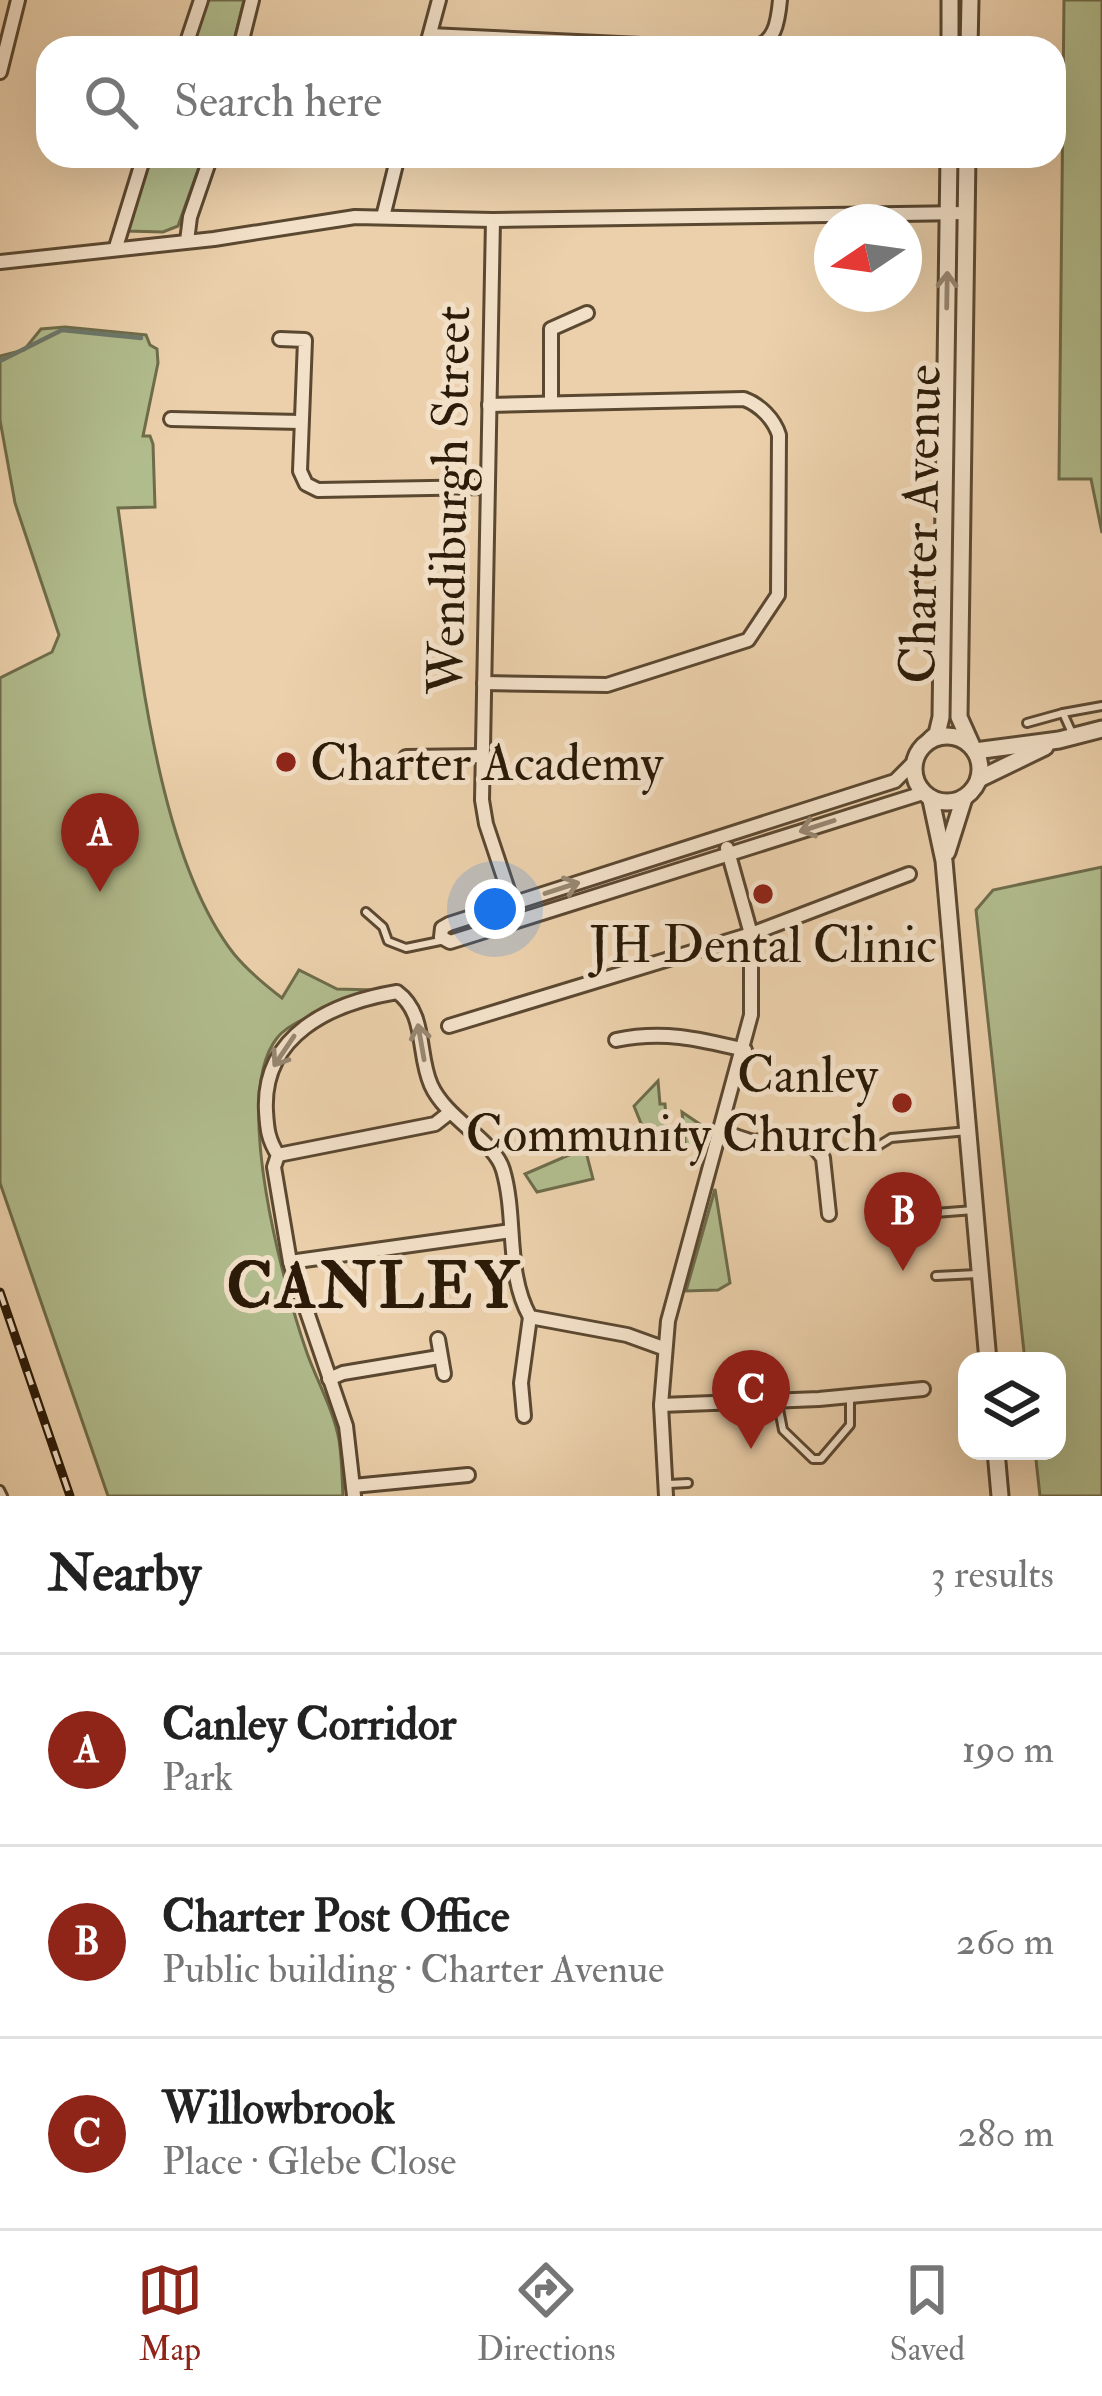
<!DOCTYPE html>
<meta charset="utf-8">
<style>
:root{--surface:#fff;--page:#f2f2f2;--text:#222;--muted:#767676;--line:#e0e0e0;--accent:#8f2418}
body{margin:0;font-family:"IM FELL Double Pica",serif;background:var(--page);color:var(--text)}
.controls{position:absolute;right:36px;bottom:36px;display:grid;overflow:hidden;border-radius:24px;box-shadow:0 12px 48px #0002}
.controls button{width:108px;height:108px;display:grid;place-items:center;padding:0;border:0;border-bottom:3px solid var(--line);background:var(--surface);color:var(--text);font:60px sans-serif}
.compass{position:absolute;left:814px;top:204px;width:108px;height:108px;border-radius:50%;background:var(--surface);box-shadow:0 12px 48px #0002;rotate:257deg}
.you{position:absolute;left:495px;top:909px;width:42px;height:42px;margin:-30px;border:9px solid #fff;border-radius:50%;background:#1a73e8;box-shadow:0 0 0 18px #1a73e833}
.badge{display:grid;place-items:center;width:78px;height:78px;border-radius:50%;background:var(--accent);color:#fff;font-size:39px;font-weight:700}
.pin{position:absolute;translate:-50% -99px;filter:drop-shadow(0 3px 6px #0008)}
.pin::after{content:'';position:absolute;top:63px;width:42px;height:36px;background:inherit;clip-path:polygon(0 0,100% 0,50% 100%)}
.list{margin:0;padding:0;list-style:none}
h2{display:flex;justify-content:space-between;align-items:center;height:156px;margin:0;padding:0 48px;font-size:51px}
h2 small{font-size:39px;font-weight:400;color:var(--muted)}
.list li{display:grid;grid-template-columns:78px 1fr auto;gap:36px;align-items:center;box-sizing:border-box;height:192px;padding:0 48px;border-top:3px solid var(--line)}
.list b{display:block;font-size:45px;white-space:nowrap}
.list p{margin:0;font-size:39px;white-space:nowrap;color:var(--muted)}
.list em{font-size:39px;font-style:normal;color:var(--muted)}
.icon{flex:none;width:66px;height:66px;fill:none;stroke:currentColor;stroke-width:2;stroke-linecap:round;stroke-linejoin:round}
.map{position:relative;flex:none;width:1102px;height:1496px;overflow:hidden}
.search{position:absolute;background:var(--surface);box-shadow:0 12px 48px #0002;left:36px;right:36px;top:36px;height:132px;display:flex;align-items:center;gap:30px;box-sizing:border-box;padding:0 42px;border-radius:36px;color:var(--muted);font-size:45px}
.sheet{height:732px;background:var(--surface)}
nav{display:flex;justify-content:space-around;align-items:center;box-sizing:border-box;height:168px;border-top:3px solid var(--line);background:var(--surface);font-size:33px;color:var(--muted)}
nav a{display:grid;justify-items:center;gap:6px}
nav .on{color:var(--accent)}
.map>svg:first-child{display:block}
.green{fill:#b1bc8d;stroke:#6e6c4a;stroke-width:3}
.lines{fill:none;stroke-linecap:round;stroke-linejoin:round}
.stream{stroke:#6c786a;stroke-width:4.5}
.service-casing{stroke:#5b4831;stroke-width:12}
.minor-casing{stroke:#5b4831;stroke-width:18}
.tertiary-casing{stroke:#5b4831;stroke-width:21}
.service{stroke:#f2e0c8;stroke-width:6}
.minor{stroke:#f2e0c8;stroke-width:12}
.tertiary{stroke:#f2e0c8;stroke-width:15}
.rail-casing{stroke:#2b1b08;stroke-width:9}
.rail{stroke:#f2e0c8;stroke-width:4.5;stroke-dasharray:14;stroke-linecap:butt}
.oneway{stroke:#988772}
.poi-dot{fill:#8f2418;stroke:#f2e0c8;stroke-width:4.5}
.labels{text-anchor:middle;stroke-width:10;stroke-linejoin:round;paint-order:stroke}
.street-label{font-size:51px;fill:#2b1b08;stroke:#f2e0c8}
.poi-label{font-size:51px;fill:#2b1b08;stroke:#f2e0c8;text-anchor:start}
.district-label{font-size:63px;font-weight:bold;letter-spacing:3px;fill:#2b1b08;stroke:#f2e0c8}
</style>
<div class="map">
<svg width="1102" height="1496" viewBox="0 0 1102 1496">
<rect width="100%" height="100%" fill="#ebd0ab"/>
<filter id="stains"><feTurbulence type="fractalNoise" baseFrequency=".00167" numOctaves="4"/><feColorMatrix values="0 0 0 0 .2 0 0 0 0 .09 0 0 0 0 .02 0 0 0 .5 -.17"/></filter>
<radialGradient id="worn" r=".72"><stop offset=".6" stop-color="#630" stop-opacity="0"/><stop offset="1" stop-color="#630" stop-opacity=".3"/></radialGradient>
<!-- green -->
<g class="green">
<polygon points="207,0 244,0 232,48 192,48"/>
<polygon points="1064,0 1102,0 1102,533 1091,479 1059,479"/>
<polygon points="152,156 203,156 178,226 163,232 127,231"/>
<path d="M65,327L146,335L150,345L157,349L158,363L143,436H150L153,444L155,507L118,508C137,637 154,852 234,954C248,971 265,985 282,998L299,970L337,989L376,990C351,1001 293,1017 277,1038C231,1096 284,1287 307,1353C317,1381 334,1411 339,1440C342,1459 342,1478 343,1496H108L0,1183V678L52,652L59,635L15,503L0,420V356L24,350L41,329Z"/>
<polygon points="1102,867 1102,1496 1040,1496 1035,1451 1057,1451 1057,1361 1025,1361 976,910 993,890"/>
<polygon points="658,1081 660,1104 665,1104 668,1144 685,1142 682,1112 707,1129 702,1148 651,1148 634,1106"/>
<polygon points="585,1148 593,1179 537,1192 525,1174"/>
<polygon points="715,1189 730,1283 718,1290 686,1291"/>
</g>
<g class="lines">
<!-- stream -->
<polyline class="stream" points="0,361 62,330 141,338"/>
<!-- service casing -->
<g class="service-casing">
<g id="service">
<polyline points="1027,723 1063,713"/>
<polyline points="1072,733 1063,713 1102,706"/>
<polyline points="366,912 383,927 388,941 406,948 440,941"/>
<polyline points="878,1146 891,1138 968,1131"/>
<polyline points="935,1213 974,1210"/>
<polyline points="936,1276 977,1274"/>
<polyline points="778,1404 783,1430 813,1459 821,1459 850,1425 850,1399"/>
<polyline points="669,1484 688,1483"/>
<polyline points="0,1490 3,1496"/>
</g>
</g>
<!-- minor casing -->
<g class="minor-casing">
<g id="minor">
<polyline points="430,35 706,48"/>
<polyline points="185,48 201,0"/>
<polyline points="240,48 252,0"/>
<polyline points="426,48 439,0"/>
<path d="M750,48C775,45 778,22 780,0"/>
<polyline points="0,72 18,0"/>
<polyline points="1054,99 1057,99"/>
<polyline points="383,217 398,156"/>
<polyline points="493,220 482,800 486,824 514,908"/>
<polyline points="187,241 190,217 211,156"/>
<polyline points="116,247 144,156"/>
<polyline points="0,262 214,239 355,217 493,220 965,213"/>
<polyline points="280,339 305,340 300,471 306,484 318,490 486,487"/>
<polyline points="551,403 551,329 587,313"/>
<polyline points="171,419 301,422"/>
<path d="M484,683L607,685L748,640L778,595L779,435C774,419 760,405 744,399L489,405"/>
<polyline points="406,757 482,756"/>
<polyline points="913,763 895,781 449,924 442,928 441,937 450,942 463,938 923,793"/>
<polyline points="449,1026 751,934 909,874"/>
<path d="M616,1040C663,1030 699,1039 745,1050"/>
<polyline points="720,1131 753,1142 796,1137 812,1144 823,1158 829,1214"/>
<polyline points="278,1155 435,1124 449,1113"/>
<polyline points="290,1262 511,1231"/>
<polyline points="438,1339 444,1374"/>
<polyline points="329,1379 343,1373 439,1357"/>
<polyline points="661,1405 819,1399 923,1389"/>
<polyline points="524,1416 521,1383 530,1317"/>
<polyline points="353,1486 468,1475"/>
<path d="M354,1496L346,1426L290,1262L274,1167L278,1155C268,1139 267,1129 266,1111C262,1035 331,1003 397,992C427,1014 417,1054 431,1085C446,1119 495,1141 503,1170C517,1218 505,1272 530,1317L627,1335L663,1348"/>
<polyline points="666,1496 661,1405 668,1321 751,1015 751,934 727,848"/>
</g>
</g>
<!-- tertiary casing -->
<g class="tertiary-casing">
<g id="tertiary">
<polyline points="950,48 950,0"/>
<polyline points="969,48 970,0"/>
<polyline points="967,156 959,717 972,746"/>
<circle cx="947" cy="769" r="33"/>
<polyline points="931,739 937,734 941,717 949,156"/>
<polyline points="975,751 1059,740 1102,729"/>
<polyline points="981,778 1045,747"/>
<polyline points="931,800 944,861 988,1361"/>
<polyline points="947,852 964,798"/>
<polyline points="996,1451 1000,1496"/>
</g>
</g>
<!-- service -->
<use href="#service" class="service"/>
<!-- minor -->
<use href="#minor" class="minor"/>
<!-- tertiary -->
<use href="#tertiary" class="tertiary"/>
<!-- rail casing -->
<g class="rail-casing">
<polyline id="rail" points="0,1292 70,1496"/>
</g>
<!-- rail -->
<use href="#rail" class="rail"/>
</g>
<!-- one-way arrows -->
<defs><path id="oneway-shaft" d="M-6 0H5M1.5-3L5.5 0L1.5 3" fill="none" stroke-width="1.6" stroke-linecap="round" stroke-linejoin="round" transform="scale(3)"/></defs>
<g class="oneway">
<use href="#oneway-shaft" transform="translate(947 290) rotate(-89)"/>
<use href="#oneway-shaft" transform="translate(817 826) rotate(162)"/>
<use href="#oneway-shaft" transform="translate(562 888) rotate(-18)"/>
<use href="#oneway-shaft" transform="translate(421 1042) rotate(-100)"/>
<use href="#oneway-shaft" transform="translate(284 1051) rotate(124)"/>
</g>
<!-- markers -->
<g class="poi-dot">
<circle cx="286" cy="762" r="12"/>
<circle cx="763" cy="894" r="12"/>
<circle cx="902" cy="1103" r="12"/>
</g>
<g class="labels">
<!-- street labels -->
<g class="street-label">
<text transform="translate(448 500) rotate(-89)" y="18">Wendiburgh Street</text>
<text transform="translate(919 524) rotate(-89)" y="18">Charter Avenue</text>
</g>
<!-- poi labels -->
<g class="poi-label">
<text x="310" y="780">Charter Academy</text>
<text x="763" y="962" text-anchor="middle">JH Dental Clinic</text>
<text x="878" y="1092" text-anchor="end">Canley<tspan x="878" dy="59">Community Church</tspan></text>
</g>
<!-- district labels -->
<g class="district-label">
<text x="374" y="1307">CANLEY</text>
</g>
</g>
<rect width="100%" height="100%" filter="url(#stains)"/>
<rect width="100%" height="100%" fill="url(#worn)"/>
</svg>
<div class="controls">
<button><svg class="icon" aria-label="layers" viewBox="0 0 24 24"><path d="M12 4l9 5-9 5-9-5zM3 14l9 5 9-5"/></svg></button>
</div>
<svg class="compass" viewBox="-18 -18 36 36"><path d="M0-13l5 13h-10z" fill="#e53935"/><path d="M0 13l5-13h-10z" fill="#767676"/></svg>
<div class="you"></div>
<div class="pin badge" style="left:100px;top:892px">A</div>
<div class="pin badge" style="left:903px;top:1271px">B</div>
<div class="pin badge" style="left:751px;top:1449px">C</div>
<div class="search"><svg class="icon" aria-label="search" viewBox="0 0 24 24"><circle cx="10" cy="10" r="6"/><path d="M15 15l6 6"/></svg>Search here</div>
</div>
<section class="sheet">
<h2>Nearby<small>3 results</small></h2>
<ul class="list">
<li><span class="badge">A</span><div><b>Canley Corridor</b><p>Park</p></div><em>190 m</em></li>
<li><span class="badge">B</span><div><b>Charter Post Office</b><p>Public building · Charter Avenue</p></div><em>260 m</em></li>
<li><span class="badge">C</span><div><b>Willowbrook</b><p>Place · Glebe Close</p></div><em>280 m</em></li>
</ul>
</section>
<nav>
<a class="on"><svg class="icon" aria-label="map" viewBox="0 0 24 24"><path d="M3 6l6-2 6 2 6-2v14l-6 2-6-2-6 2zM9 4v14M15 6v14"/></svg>Map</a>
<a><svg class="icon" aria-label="directions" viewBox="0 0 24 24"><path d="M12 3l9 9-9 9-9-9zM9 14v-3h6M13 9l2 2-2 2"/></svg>Directions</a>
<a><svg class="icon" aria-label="saved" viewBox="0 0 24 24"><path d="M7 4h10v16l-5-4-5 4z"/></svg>Saved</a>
</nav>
